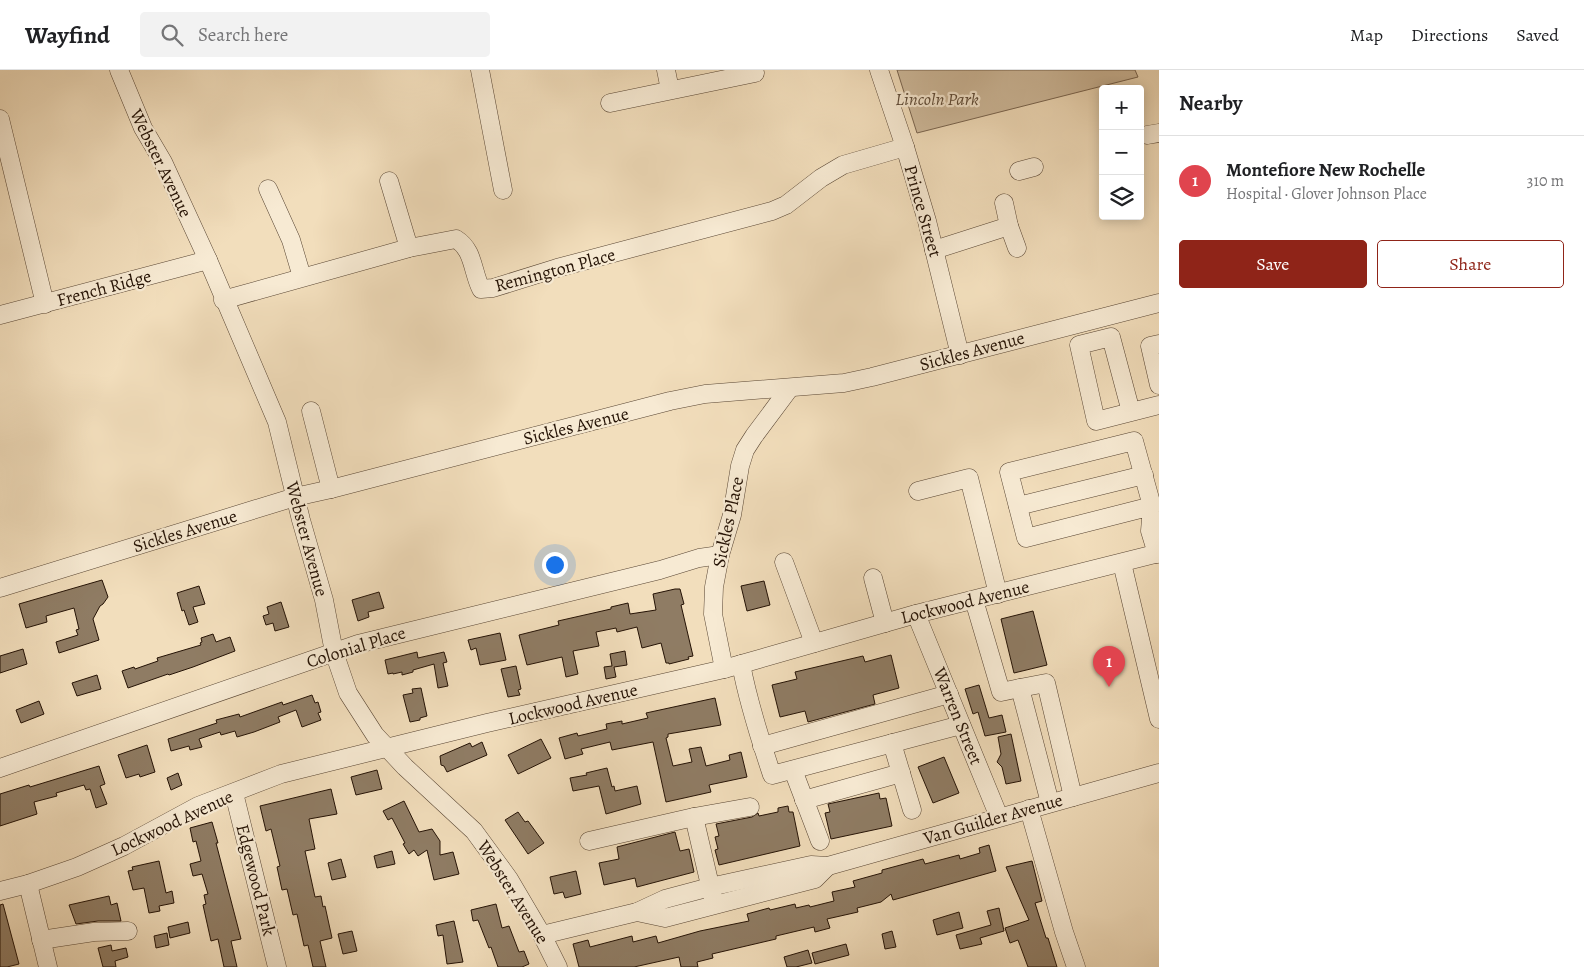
<!DOCTYPE html>
<meta charset="utf-8">
<style>
:root{--surface:#fff;--page:#f2f2f2;--text:#202124;--muted:#757577;--line:#e0e0e0;--accent:#8f2418}
body{margin:0;font-family:Alegreya,serif;background:var(--page);color:var(--text)}
.controls{position:absolute;right:15px;top:15px;display:grid;overflow:hidden;border-radius:5px;box-shadow:0 2px 12px #0003}
.controls button{width:45px;height:45px;display:grid;place-items:center;padding:0;border:0;border-bottom:1px solid var(--line);background:var(--surface);color:var(--text);font:25px sans-serif}
.you{position:absolute;left:554px;top:494px;width:18px;height:18px;margin:-12px;border:4px solid #fff;border-radius:50%;background:#1a73e8;box-shadow:0 0 0 8px #1a73e833}
.badge{display:grid;place-items:center;width:32px;height:32px;border-radius:50%;background:var(--accent);color:#fff;font-size:16px;font-weight:700}
.pin{position:absolute;translate:-50% -41px;filter:drop-shadow(0 1px 2px #0008)}
.pin::after{content:'';position:absolute;top:26px;width:18px;height:15px;background:inherit;clip-path:polygon(0 0,100% 0,50% 100%)}
.list{margin:0;padding:0;list-style:none}
h2{display:flex;justify-content:space-between;align-items:center;height:65px;margin:0;padding:0 20px;font-size:21px}
h2 small{font-size:16px;font-weight:400;color:var(--muted)}
.list li{display:grid;grid-template-columns:32px 1fr auto;gap:15px;align-items:center;box-sizing:border-box;height:90px;padding:0 20px;border-top:1px solid var(--line)}
.list b{display:block;font-size:19px;white-space:nowrap}
.list p{margin:0;font-size:16px;white-space:nowrap;color:var(--muted)}
.list em{font-size:16px;font-style:normal;color:var(--muted)}
.actions{display:flex;gap:10px;padding:15px 20px}
.actions a{flex:1;padding:11px 0;border:1px solid var(--accent);border-radius:5px;text-align:center;font-size:18px;color:var(--accent)}
.actions .main{background:var(--accent);color:#fff}
.icon{flex:none;width:28px;height:28px;fill:none;stroke:currentColor;stroke-width:2;stroke-linecap:round;stroke-linejoin:round}
.map{position:relative;flex:none;width:1159px;height:897px;overflow:hidden}
header{display:flex;align-items:center;gap:30px;box-sizing:border-box;height:70px;padding:0 25px;background:var(--surface);border-bottom:1px solid var(--line)}
header strong{font-size:24px}
nav{display:flex;gap:28px;margin-inline-start:auto;font-size:18px}
.search{width:350px;height:45px;background:var(--page);display:flex;align-items:center;gap:12px;box-sizing:border-box;padding:0 18px;border-radius:5px;color:var(--muted);font-size:19px}
main{display:flex}
aside{flex:1;background:var(--surface)}
.map>svg:first-child{display:block}
.green{fill:#cfbb9d;stroke:#7a6651}
.building{fill:#8f7c64;stroke:#241205}
.lines{fill:none;stroke-linecap:round;stroke-linejoin:round}
.minor-casing{stroke:#584533;stroke-width:19}
.minor{stroke:#f7ead3;stroke-width:18}
.labels{text-anchor:middle;stroke-width:4.5;stroke-linejoin:round;paint-order:stroke}
.park-label{font-size:18px;font-style:italic;fill:#604d3a;stroke:#f7ead3}
.street-label{font-size:18px;fill:#241205;stroke:#f7ead3}
</style>
<header>
<strong>Wayfind</strong>
<div class="search"><svg class="icon" aria-label="search" viewBox="0 0 24 24"><circle cx="10" cy="10" r="6"/><path d="M15 15l6 6"/></svg>Search here</div>
<nav><a>Map</a><a>Directions</a><a>Saved</a></nav>
</header>
<main>
<div class="map">
<svg width="1159" height="897" viewBox="0 0 1159 897">
<rect width="100%" height="100%" fill="#f2debc"/>
<filter id="stains"><feTurbulence type="fractalNoise" baseFrequency=".004" numOctaves="4"/><feColorMatrix values="0 0 0 0 .2 0 0 0 0 .09 0 0 0 0 .02 0 0 0 .5 -.17"/></filter>
<radialGradient id="worn" r=".72"><stop offset=".6" stop-color="#630" stop-opacity="0"/><stop offset="1" stop-color="#630" stop-opacity=".3"/></radialGradient>
<!-- green -->
<polygon class="green" points="897,0 1135,0 1138,7 917,63"/>
<!-- building -->
<g class="building">
<polygon points="102,510 108,527 103,534 100,536 93,549 99,570 59,583 56,572 78,565 76,560 79,559 74,538 46,546 47,552 26,558 19,534"/>
<polygon points="764,511 770,535 747,541 741,516"/>
<polygon points="199,516 205,534 193,537 198,552 189,555 184,540 182,541 177,523"/>
<polygon points="675,519 680,519 684,534 681,535 693,586 688,587 689,589 669,594 669,593 666,593 661,573 642,578 637,557 617,562 616,558 596,562 599,576 573,581 578,604 566,607 562,587 527,595 519,565 559,555 558,551 611,539 611,537 628,533 630,544 656,540 653,524"/>
<polygon points="379,522 384,538 368,542 369,547 358,551 352,530"/>
<polygon points="281,532 289,557 275,561 273,553 266,555 263,546 269,544 267,537"/>
<polygon points="1033,541 1047,595 1014,603 1001,549"/>
<polygon points="500,563 506,590 480,595 476,578 471,580 468,570"/>
<polygon points="213,564 216,572 230,567 235,581 193,597 169,605 168,604 128,618 122,601 134,597 135,599 158,591 157,588 201,575 200,573 202,572 201,568"/>
<polygon points="23,579 27,594 0,603 0,586"/>
<polygon points="625,581 627,595 614,597 616,607 606,609 604,597 612,596 610,584"/>
<polygon points="417,582 418,588 444,582 447,592 443,593 448,616 438,618 434,594 413,600 413,602 402,605 402,602 393,604 393,603 388,604 385,590"/>
<polygon points="891,585 899,618 873,625 875,634 808,652 805,641 780,647 772,615 797,609 795,602 863,586 865,592"/>
<polygon points="516,596 521,619 518,620 520,625 508,627 501,599"/>
<polygon points="97,605 101,619 77,626 72,613"/>
<polygon points="979,615 989,648 1002,645 1006,662 985,666 978,642 973,644 965,619"/>
<polygon points="421,618 427,646 420,648 420,650 410,652 403,625 413,623 412,619"/>
<polygon points="312,625 315,633 318,632 321,642 318,643 321,650 302,657 296,640 278,647 280,652 254,662 237,667 235,661 221,665 220,662 199,669 202,677 190,680 189,676 171,681 168,669 217,653 216,650 239,644 240,647 282,632 283,635"/>
<polygon points="715,628 721,655 668,664 668,667 666,668 673,696 692,692 689,679 701,677 706,696 730,690 729,685 741,682 747,707 709,715 711,722 666,732 653,672 612,680 610,672 581,679 583,684 565,689 559,668 577,663 578,666 607,659 606,654 622,651 622,654 648,648 646,643"/>
<polygon points="39,631 44,644 21,653 16,640"/>
<polygon points="1011,664 1021,711 1006,714 1002,697 997,692 1001,684 998,667"/>
<polygon points="541,669 551,688 518,704 508,685"/>
<polygon points="482,672 487,685 447,702 444,696 441,695 440,686 470,673 472,677"/>
<polygon points="147,675 155,702 140,707 139,704 126,708 118,685"/>
<polygon points="944,687 959,723 933,733 918,697"/>
<polygon points="99,696 105,714 100,716 107,734 96,738 90,719 86,720 84,715 56,723 57,726 34,732 37,744 0,756 0,724 29,715 30,717"/>
<polygon points="607,698 612,717 614,716 615,721 637,716 641,734 606,744 599,716 573,721 570,708 587,705 586,703"/>
<polygon points="377,700 382,719 356,725 351,707"/>
<polygon points="178,703 182,715 171,720 167,708"/>
<polygon points="331,719 337,744 309,749 315,779 305,781 315,827 321,826 323,837 325,836 332,868 320,871 326,897 313,897 308,875 304,876 297,844 293,845 287,819 282,820 277,797 280,796 271,759 266,761 260,736"/>
<polygon points="879,723 880,729 886,728 892,756 831,769 825,743 830,742 828,734"/>
<polygon points="404,731 419,762 432,759 440,771 440,785 453,782 459,804 434,810 427,780 418,786 414,780 409,784 403,774 405,773 392,748 388,750 383,741"/>
<polygon points="788,736 789,742 793,742 800,776 719,795 715,780 718,779 715,767 719,766 716,754 752,747 758,743 759,746 778,742 778,738"/>
<polygon points="518,742 525,752 528,751 544,773 528,784 505,750"/>
<polygon points="212,752 218,773 216,773 241,869 231,871 237,897 224,897 218,869 211,871 203,835 206,834 204,825 208,824 202,804 193,806 190,794 201,791 196,771 193,772 190,758"/>
<polygon points="675,762 680,781 689,779 694,802 637,817 635,808 604,815 599,793 619,789 617,777"/>
<polygon points="989,775 996,801 893,830 891,824 881,832 857,838 858,842 827,849 830,858 815,862 814,857 776,866 776,869 712,884 713,888 697,892 698,897 681,897 679,887 634,897 579,897 573,874 588,870 590,877 632,866 633,872 656,866 658,873 700,861 749,851 747,844 769,838 770,840 795,834 796,838 809,835 810,837 834,831 832,822 855,817 853,811 882,803 882,800 923,789 925,794 959,785 960,789 980,783 979,778"/>
<polygon points="392,781 395,794 377,798 374,786"/>
<polygon points="341,789 346,807 332,810 328,793"/>
<polygon points="159,791 166,823 172,821 174,833 159,836 160,841 149,843 144,818 133,820 128,801 133,800 132,797"/>
<polygon points="1032,791 1042,831 1035,833 1046,868 1048,868 1057,897 1028,897 1018,870 1010,873 1005,858 1029,850 1006,797"/>
<polygon points="576,801 581,824 565,828 563,822 554,824 550,807"/>
<polygon points="109,826 111,835 117,833 121,851 98,851 76,854 69,835"/>
<polygon points="3,834 19,894 7,897 0,897 0,835"/>
<polygon points="496,834 502,858 509,856 519,882 524,881 529,894 522,897 498,897 491,877 489,878 478,850 473,851 471,840"/>
<polygon points="999,838 1004,861 980,868 982,874 960,879 956,865 991,855 987,841"/>
<polygon points="959,842 963,858 937,865 933,850"/>
<polygon points="454,851 463,892 447,894 443,865 438,866 436,855"/>
<polygon points="188,852 190,863 170,868 168,857"/>
<polygon points="352,861 357,881 343,884 338,864"/>
<polygon points="892,861 896,877 885,879 882,864"/>
<polygon points="167,863 169,875 156,878 154,866"/>
<polygon points="846,874 849,885 815,894 812,883"/>
<polygon points="111,875 112,881 126,878 128,887 115,891 116,897 103,897 98,878"/>
<polygon points="808,880 812,893 796,897 787,897 784,887"/>
</g>
<g class="lines">
<!-- minor casing -->
<g class="minor-casing">
<g id="minor">
<polyline points="119,0 143,58 163,92 208,190 277,352 301,450 324,530 334,582 348,623 375,665 405,697 474,761 509,809 542,865 558,897"/>
<polyline points="480,0 503,120"/>
<polyline points="666,0 670,20"/>
<polyline points="879,0 905,77 927,151 960,285"/>
<polyline points="610,33 755,3"/>
<polyline points="0,49 45,234"/>
<polyline points="1147,65 1159,63"/>
<polyline points="1019,101 1034,97"/>
<polyline points="389,111 409,178"/>
<polyline points="268,119 291,170 302,207"/>
<polyline points="1004,133 1009,156"/>
<polyline points="934,180 1009,156 1017,178"/>
<path d="M223,230L409,178L456,169C474,180 472,201 481,219L493,218L557,198L772,141L786,135L821,108L843,95L905,77"/>
<polyline points="0,245 208,190"/>
<polyline points="1159,274 1150,276 1159,315"/>
<polyline points="311,341 331,419"/>
<polyline points="1131,342 1111,267 1079,275 1096,351 1159,335"/>
<polyline points="918,421 969,408 998,524"/>
<polyline points="1018,436 1144,405"/>
<polyline points="1152,436 1134,371 1009,402 1026,468 1152,436 1150,461 1157,484"/>
<polyline points="784,492 814,573"/>
<polyline points="1122,493 1159,649"/>
<polyline points="873,508 885,553"/>
<polyline points="0,518 295,427 331,419 670,331 705,324 844,313 872,307 1159,233"/>
<polyline points="974,530 1001,622 1020,618 1050,733"/>
<polyline points="916,544 999,747"/>
<path d="M741,594C748,632 760,669 772,705L961,655"/>
<polyline points="724,599 713,544 714,517 720,485 732,445 740,396 745,380 754,366 789,319"/>
<polyline points="1020,618 1046,613 1073,727"/>
<polyline points="892,673 912,740"/>
<polyline points="762,676 949,624"/>
<polyline points="0,698 358,574 660,500 699,488 720,485"/>
<polyline points="793,700 820,771"/>
<polyline points="234,723 277,897"/>
<polyline points="804,730 901,703"/>
<polyline points="1029,739 1064,862 1076,897"/>
<polyline points="694,747 713,828"/>
<polyline points="589,771 694,747 750,737"/>
<polyline points="28,814 48,897"/>
<polyline points="0,821 28,814 77,797 124,776 198,736 281,704 487,653 724,599 916,544 1159,483"/>
<polyline points="637,842 665,848 815,809 828,796"/>
<polyline points="542,865 637,842 665,829 710,817 811,795 828,796 1159,703"/>
<polyline points="41,870 94,862 128,861"/>
</g>
</g>
<!-- minor -->
<use href="#minor" class="minor"/>
</g>
<g class="labels">
<!-- park labels -->
<g class="park-label">
<text x="937" y="35">Lincoln Park</text>
</g>
<!-- street labels -->
<g class="street-label">
<text transform="translate(161 93) rotate(64)" y="6">Webster Avenue</text>
<text transform="translate(923 141) rotate(74)" y="6">Prince Street</text>
<text transform="translate(555 200) rotate(-15)" y="6">Remington Place</text>
<text transform="translate(104 218) rotate(-15)" y="6">French Ridge</text>
<text transform="translate(972 281) rotate(-15)" y="6">Sickles Avenue</text>
<text transform="translate(576 356) rotate(-14)" y="6">Sickles Avenue</text>
<text transform="translate(728 452) rotate(-78)" y="6">Sickles Place</text>
<text transform="translate(185 461) rotate(-17)" y="6">Sickles Avenue</text>
<text transform="translate(307 469) rotate(75)" y="6">Webster Avenue</text>
<text transform="translate(965 532) rotate(-14)" y="6">Lockwood Avenue</text>
<text transform="translate(356 577) rotate(-17)" y="6">Colonial Place</text>
<text transform="translate(573 634) rotate(-13)" y="6">Lockwood Avenue</text>
<text transform="translate(958 646) rotate(68)" y="6">Warren Street</text>
<text transform="translate(993 749) rotate(-16)" y="6">Van Guilder Avenue</text>
<text transform="translate(172 753) rotate(-25)" y="6">Lockwood Avenue</text>
<text transform="translate(256 810) rotate(76)" y="6">Edgewood Park</text>
<text transform="translate(513 822) rotate(58)" y="6">Webster Avenue</text>
</g>
</g>
<rect width="100%" height="100%" filter="url(#stains)"/>
<rect width="100%" height="100%" fill="url(#worn)"/>
</svg>
<div class="controls">
<button>+</button>
<button>−</button>
<button><svg class="icon" aria-label="layers" viewBox="0 0 24 24"><path d="M12 4l9 5-9 5-9-5zM3 14l9 5 9-5"/></svg></button>
</div>
<div class="you"></div>
<div class="pin badge" style="left:1109px;top:617px;background:#e0444e">1</div>
</div>
<aside>
<h2>Nearby<small></small></h2>
<ul class="list">
<li><span class="badge" style="background:#e0444e">1</span><div><b>Montefiore New Rochelle</b><p>Hospital · Glover Johnson Place</p></div><em>310 m</em></li>
</ul>
<div class="actions"><a class="main">Save</a><a>Share</a></div>
</aside>
</main>
